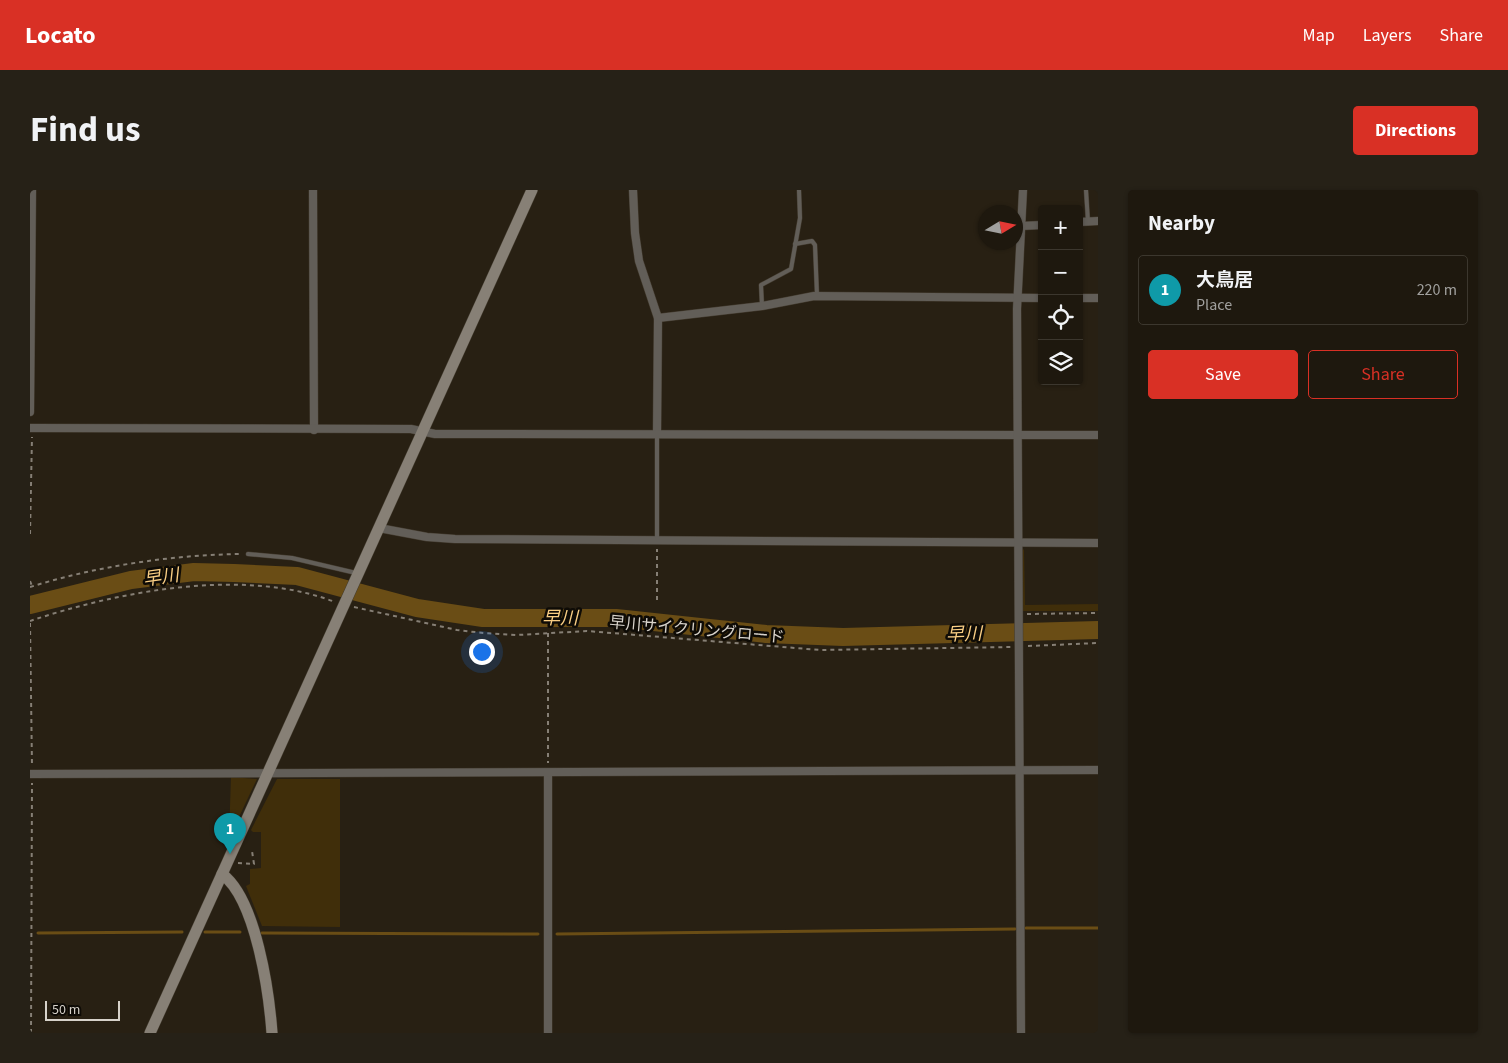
<!DOCTYPE html>
<meta charset="utf-8">
<style>
:root{--surface:#1e180e;--page:#262117;--text:#f1f3f6;--muted:#a1a09e;--line:#3c372e;--accent:#d93025}
body{margin:0;font-family:"Source Sans 3","Noto Sans JP",sans-serif;background:var(--page);color:var(--text)}
.controls{position:absolute;right:15px;top:15px;display:grid;overflow:hidden;border-radius:5px;box-shadow:0 1px 4px #0004}
.controls button{width:45px;height:45px;display:grid;place-items:center;padding:0;border:0;border-bottom:1px solid var(--line);background:var(--surface);color:var(--text);font:25px sans-serif}
.compass{position:absolute;left:948px;top:15px;width:45px;height:45px;border-radius:50%;background:var(--surface);box-shadow:0 1px 4px #0004;rotate:80deg}
.scale{position:absolute;left:15px;bottom:12px;width:75px;box-sizing:border-box;padding-left:5px;border:2px solid #d7d2ca;border-top:0;font-size:14px;line-height:18px;white-space:nowrap;color:#d7d2ca;-webkit-text-stroke:4px #0e0b06;paint-order:stroke}
.you{position:absolute;left:451px;top:461px;width:18px;height:18px;margin:-12px;border:4px solid #fff;border-radius:50%;background:#1a73e8;box-shadow:0 0 0 8px #1a73e833}
.badge{display:grid;place-items:center;width:32px;height:32px;border-radius:50%;background:var(--accent);color:#fff;font-size:16px;font-weight:700}
.pin{position:absolute;translate:-50% -41px;filter:drop-shadow(0 1px 2px #0008)}
.pin::after{content:'';position:absolute;top:26px;width:18px;height:15px;background:inherit;clip-path:polygon(0 0,100% 0,50% 100%)}
.list{margin:0;padding:0;list-style:none}
h2{display:flex;justify-content:space-between;align-items:center;height:65px;margin:0;padding:0 20px;font-size:21px}
h2 small{font-size:16px;font-weight:400;color:var(--muted)}
.list li{display:grid;grid-template-columns:32px 1fr auto;gap:15px;align-items:center;box-sizing:border-box;height:70px;margin:0 10px 10px;padding:0 10px;border:1px solid var(--line);border-radius:5px}
.list b{display:block;font-size:19px;white-space:nowrap}
.list p{margin:0;font-size:16px;white-space:nowrap;color:var(--muted)}
.list em{font-size:16px;font-style:normal;color:var(--muted)}
.actions{display:flex;gap:10px;padding:15px 20px}
.actions a{flex:1;padding:11px 0;border:1px solid var(--accent);border-radius:5px;text-align:center;font-size:18px;color:var(--accent)}
.actions .main{background:var(--accent);color:#fff}
.icon{flex:none;width:28px;height:28px;fill:none;stroke:currentColor;stroke-width:2;stroke-linecap:round;stroke-linejoin:round}
.map{position:relative;flex:none;width:1068px;height:843px;overflow:hidden;border-radius:5px}
header{display:flex;align-items:center;gap:30px;box-sizing:border-box;height:70px;padding:0 25px;background:var(--accent);color:#fff}
header strong{font-size:24px}
nav{display:flex;gap:28px;margin-inline-start:auto;font-size:18px}
.intro{display:flex;align-items:center;justify-content:space-between;box-sizing:border-box;height:120px;padding:0 30px}
h1{margin:0;font-size:35px}
.button{padding:12px 22px;border-radius:5px;background:var(--accent);color:#fff;font-size:18px;font-weight:700}
main{display:flex;gap:30px;padding:0 30px}
aside{flex:1;background:var(--surface);border-radius:5px;box-shadow:0 1px 4px #0004}
.map>svg:first-child{display:block}
.green{fill:#402e0a}
.lines{fill:none;stroke-linecap:round;stroke-linejoin:round}
.stream{stroke:#6a4d15;stroke-width:3}
.river{stroke:#6a4d15;stroke-width:18}
.lane-casing{stroke:#443c30;stroke-width:5}
.street-casing{stroke:#443c30;stroke-width:9}
.secondary-casing{stroke:#443c30;stroke-width:12}
.path{stroke:#867f75;stroke-width:2;stroke-dasharray:4 4;stroke-linecap:butt}
.lane{stroke:#625e58;stroke-width:4}
.street{stroke:#625e58;stroke-width:8}
.secondary{stroke:#878076;stroke-width:11}
.labels{text-anchor:middle;stroke-width:5;stroke-linejoin:round;paint-order:stroke}
.street-label{font-size:16px;fill:#d7d2ca;stroke:#0e0b06}
.water-label{font-size:18px;font-style:italic;fill:#f9ce84;stroke:#0e0b06}
</style>
<header>
<strong>Locato</strong>
<nav><a>Map</a><a>Layers</a><a>Share</a></nav>
</header>
<div class="intro"><h1>Find us</h1><a class="button">Directions</a></div>
<main>
<div class="map">
<svg width="1068" height="843" viewBox="0 0 1068 843">
<rect width="100%" height="100%" fill="#282013"/>
<!-- green -->
<g class="green">
<polygon points="994,359 995,415 1068,414 1068,421 993,421 992,361"/>
<polygon points="201,587 227,589 199,648"/>
<polygon points="247,589 310,589 310,737 232,736 216,696 220,694 220,679 231,678 231,642 223,642 221,640"/>
</g>
<g class="lines">
<!-- stream -->
<g class="stream">
<polyline points="996,738 1068,738"/>
<polyline points="175,742 210,742"/>
<polyline points="8,743 152,742"/>
<polyline points="232,743 508,744"/>
<polyline points="527,744 985,739"/>
</g>
<!-- river -->
<polyline class="river" points="0,415 101,390 164,382 204,383 267,386 387,418 453,428 586,428 736,444 813,447 1068,440"/>
<!-- lane casing -->
<g class="lane-casing">
<g id="lane">
<polyline points="1056,0 1058,32"/>
<polyline points="765,54 782,51 785,55 787,105"/>
<polyline points="732,116 731,95 761,79 770,28 769,0"/>
<polyline points="627,349 627,244"/>
<polyline points="218,364 262,368 326,383"/>
</g>
</g>
<!-- street casing -->
<g class="street-casing">
<g id="street">
<polyline points="283,0 284,240"/>
<polyline points="603,0 605,43 609,71 628,128 627,244"/>
<polyline points="1049,32 1068,31"/>
<polyline points="991,36 1012,35"/>
<polyline points="1049,108 1068,108"/>
<polyline points="628,128 732,116 784,106 1012,108"/>
<polyline points="0,222 2,0"/>
<polyline points="0,238 381,239 405,244 1068,245"/>
<polyline points="349,338 397,347 425,349 1068,353"/>
<polyline points="518,583 518,843"/>
<polyline points="0,584 1068,580"/>
<polyline points="991,843 987,119 993,0"/>
</g>
</g>
<!-- secondary casing -->
<g class="secondary-casing">
<g id="secondary">
<path d="M192,684C226,709 239,802 242,843"/>
<polyline points="120,843 502,0"/>
</g>
</g>
<!-- path -->
<g class="path">
<polyline points="0,344 2,247"/>
<polyline points="0,391 2,396"/>
<path d="M0,397C68,376 140,365 211,364"/>
<polyline points="627,410 627,359"/>
<polyline points="324,417 427,440 453,443 487,445 557,441 790,460 981,457"/>
<polyline points="997,424 1068,423"/>
<path d="M0,431C90,401 214,377 305,412"/>
<polyline points="0,433 2,576"/>
<polyline points="518,443 518,573"/>
<polyline points="998,456 1068,453"/>
<polyline points="208,673 224,674 222,661"/>
<polyline points="1,843 2,593"/>
</g>
<!-- lane -->
<use href="#lane" class="lane"/>
<!-- street -->
<use href="#street" class="street"/>
<!-- secondary -->
<use href="#secondary" class="secondary"/>
</g>
<g class="labels">
<!-- street labels -->
<g class="street-label">
<text transform="translate(667 439) rotate(5)" y="6">早川サイクリングロード</text>
</g>
<!-- water labels -->
<g class="water-label">
<text transform="translate(131 387) rotate(-8)" y="6">早川</text>
<text x="530" y="434">早川</text>
<text transform="translate(934 444) rotate(-2)" y="6">早川</text>
</g>
</g>
</svg>
<div class="controls">
<button>+</button>
<button>−</button>
<button><svg class="icon" aria-label="locate" viewBox="0 0 24 24"><circle cx="12" cy="12" r="6"/><path d="M12 2v4M12 18v4M2 12h4M18 12h4"/></svg></button>
<button><svg class="icon" aria-label="layers" viewBox="0 0 24 24"><path d="M12 4l9 5-9 5-9-5zM3 14l9 5 9-5"/></svg></button>
</div>
<svg class="compass" viewBox="-18 -18 36 36"><path d="M0-13l5 13h-10z" fill="#e53935"/><path d="M0 13l5-13h-10z" fill="#a1a09e"/></svg>
<div class="scale">50 m</div>
<div class="you"></div>
<div class="pin badge" style="left:200px;top:664px;background:#0f9aa8">1</div>
</div>
<aside>
<h2>Nearby<small></small></h2>
<ul class="list">
<li><span class="badge" style="background:#0f9aa8">1</span><div><b>大鳥居</b><p>Place</p></div><em>220 m</em></li>
</ul>
<div class="actions"><a class="main">Save</a><a>Share</a></div>
</aside>
</main>
